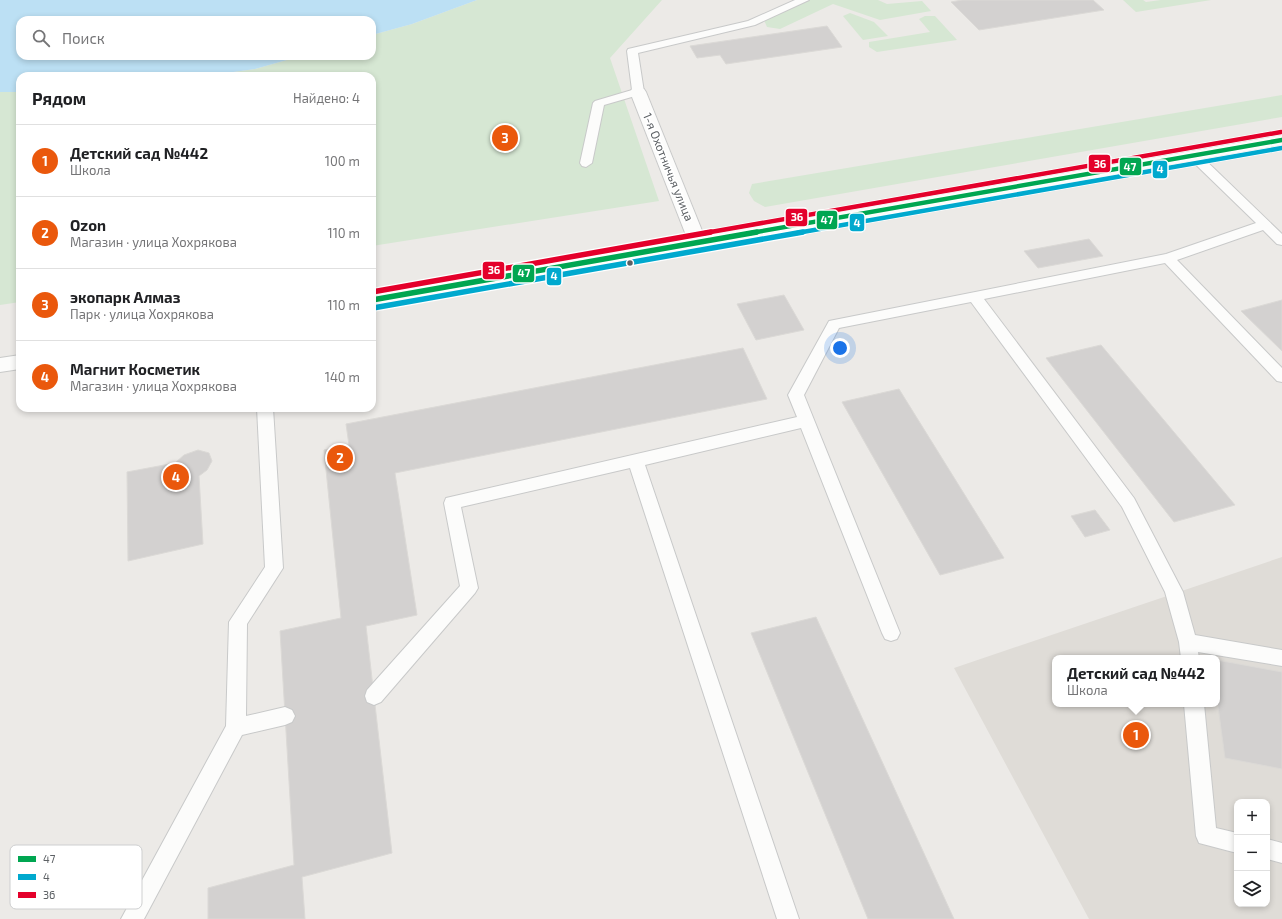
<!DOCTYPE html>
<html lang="ru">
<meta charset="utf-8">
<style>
:root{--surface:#fff;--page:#f6f6f6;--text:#202124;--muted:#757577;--line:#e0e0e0;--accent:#ea580c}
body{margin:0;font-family:"Exo 2",sans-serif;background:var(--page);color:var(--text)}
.controls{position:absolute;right:12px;bottom:12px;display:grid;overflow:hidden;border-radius:8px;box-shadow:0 2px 6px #0003}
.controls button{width:36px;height:36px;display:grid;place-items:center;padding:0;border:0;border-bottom:1px solid var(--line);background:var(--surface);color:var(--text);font:20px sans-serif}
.you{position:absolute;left:840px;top:348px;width:14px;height:14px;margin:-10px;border:3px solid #fff;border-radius:50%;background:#1a73e8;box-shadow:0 0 0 6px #1a73e833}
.badge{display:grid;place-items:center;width:26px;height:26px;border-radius:50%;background:var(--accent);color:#fff;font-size:13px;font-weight:700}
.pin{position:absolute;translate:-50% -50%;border:2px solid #fff;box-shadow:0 1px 4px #0006}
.popup{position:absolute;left:1052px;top:655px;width:168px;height:52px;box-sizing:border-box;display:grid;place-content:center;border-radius:8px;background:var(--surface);filter:drop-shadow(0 1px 3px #0005);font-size:13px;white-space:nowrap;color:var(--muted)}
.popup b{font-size:15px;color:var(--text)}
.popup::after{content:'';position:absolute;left:50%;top:100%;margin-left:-8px;border:8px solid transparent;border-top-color:var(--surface)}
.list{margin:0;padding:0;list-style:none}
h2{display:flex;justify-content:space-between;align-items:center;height:52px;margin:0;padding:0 16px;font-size:17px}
h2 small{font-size:13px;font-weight:400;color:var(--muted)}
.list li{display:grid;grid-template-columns:26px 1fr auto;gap:12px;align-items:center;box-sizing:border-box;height:72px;padding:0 16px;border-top:1px solid var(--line)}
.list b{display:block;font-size:15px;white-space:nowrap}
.list p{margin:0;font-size:13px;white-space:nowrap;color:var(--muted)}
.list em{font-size:13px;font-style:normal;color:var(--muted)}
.icon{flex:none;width:22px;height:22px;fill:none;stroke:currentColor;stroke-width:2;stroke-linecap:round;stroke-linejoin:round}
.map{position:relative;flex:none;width:1282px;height:919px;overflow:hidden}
.search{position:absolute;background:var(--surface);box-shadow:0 2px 6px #0003;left:16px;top:16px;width:360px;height:44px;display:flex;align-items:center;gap:10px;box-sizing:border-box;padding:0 14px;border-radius:12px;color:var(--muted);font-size:15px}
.panel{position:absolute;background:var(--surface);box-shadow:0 2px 6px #0003;left:16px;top:72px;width:360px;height:340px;border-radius:12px}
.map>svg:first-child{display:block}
.education{fill:#dfdcd7;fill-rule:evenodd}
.green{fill:#d6e7d3}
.water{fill:#bce0f4}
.building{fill:#d3d1d0;stroke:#dbd9d6}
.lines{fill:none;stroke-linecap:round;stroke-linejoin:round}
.lane-casing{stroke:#c8c9c9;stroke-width:2}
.street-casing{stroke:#c8c9c9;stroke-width:2}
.secondary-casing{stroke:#c8c9c8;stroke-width:2}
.lane{fill:#fcfcfb;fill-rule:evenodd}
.street{fill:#fcfcfb;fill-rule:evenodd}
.secondary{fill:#fcfcfb;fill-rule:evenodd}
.bus-1-far1-casing{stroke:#fff;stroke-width:6}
.bus-1-casing{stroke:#fff;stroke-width:8}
.bus-2-far1-casing{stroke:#fff;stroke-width:6}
.bus-2-casing{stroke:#fff;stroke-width:8}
.bus-3-far1-casing{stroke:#fff;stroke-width:6}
.bus-3-casing{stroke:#fff;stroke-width:8}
.bus-1-far1{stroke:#00a651;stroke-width:4.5}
.bus-1{stroke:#00a651;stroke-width:5.5}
.bus-2-far1{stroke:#00a9ce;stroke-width:4.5}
.bus-2{stroke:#00a9ce;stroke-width:5.5}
.bus-3-far1{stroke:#e4002b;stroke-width:4.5}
.bus-3{stroke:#e4002b;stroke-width:5.5}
.bus-dot{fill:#5c6064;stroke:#fff;stroke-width:1.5}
.labels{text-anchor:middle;stroke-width:3.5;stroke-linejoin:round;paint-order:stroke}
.far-street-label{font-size:12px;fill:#5c6064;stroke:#fff}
.key{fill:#fff;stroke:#cecfd0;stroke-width:1}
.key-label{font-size:11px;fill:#5c6064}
.line-badge{stroke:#fff;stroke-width:1.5}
.badge-label{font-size:11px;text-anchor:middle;font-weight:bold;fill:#fff}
</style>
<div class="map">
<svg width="1282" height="919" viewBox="0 0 1282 919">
<rect width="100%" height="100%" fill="#eceae7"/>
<!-- education -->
<path class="education" d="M1282,557V919H1089L954,668ZM1055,658H1217V704H1055ZM1237,802H1267V904H1237Z"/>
<!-- green -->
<g class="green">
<polygon points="477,0 662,0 610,58 659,201 372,246 372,76 204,76 255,69 301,56 372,56 372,35 412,24"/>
<polygon points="810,0 878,0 887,4 922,1 931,11 880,20 833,4 780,29 767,27 764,20"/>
<polygon points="1123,0 1143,0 1146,2 1161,0 1211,0 1136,12"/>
<polygon points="850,13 874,22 888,36 863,40 843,16"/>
<polygon points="925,16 935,16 957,40 877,52 869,47 869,42 930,32 919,19"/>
<polygon points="0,92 20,92 20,302 0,305"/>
<polygon points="1282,95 1282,117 765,207 754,201 749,193 752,184"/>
</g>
<!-- water -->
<polygon class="water" points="0,0 477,0 412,24 372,35 372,20 20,20 20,56 301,56 255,69 204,76 20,76 20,92 0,92"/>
<!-- building -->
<g class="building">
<polygon points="962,0 1093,0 1104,10 979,30 951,2"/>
<polygon points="827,26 842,47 726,64 720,55 697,58 690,46"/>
<polygon points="1089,239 1103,256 1038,268 1024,251"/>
<polygon points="784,295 804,330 756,340 737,304"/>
<polygon points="1282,300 1282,351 1241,311"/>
<polygon points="1101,345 1235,505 1174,522 1046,358"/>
<polygon points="743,348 767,399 395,473 417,615 366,626 392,853 302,877 305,919 208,919 208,888 294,865 280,631 341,618 324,450 349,445 346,424"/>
<polygon points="899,389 1004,558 940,575 842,402"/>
<polygon points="198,450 209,453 212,461 207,470 199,476 203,544 128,561 127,472 175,463 184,455"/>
<polygon points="1095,510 1110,530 1085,537 1071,516"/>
<polygon points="816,617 954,919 868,919 751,633"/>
<polygon points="1217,660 1282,672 1282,769 1225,758 1217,699"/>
</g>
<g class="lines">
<!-- lane casing -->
<g class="lane-casing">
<g id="lane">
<polygon points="795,0 809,0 755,25 638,53 644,92 642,94 604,105 592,163 586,167 582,166 580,163 593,103 595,101 632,90 627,51 628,49 748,21"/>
<polygon points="1194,152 1198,153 1282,234 1282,245 1277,244 1263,230 1177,260 1282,368 1282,382 1277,381 1165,263 984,299 1134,498 1183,592 1195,635 1282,650 1282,666 1198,652 1199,658 1181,658 1179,642 1165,592 1122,507 971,302 839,328 804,395 900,633 897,639 891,641 885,639 882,633 801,428 645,465 799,919 777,919 630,468 461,507 478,588 475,593 381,702 374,705 367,702 365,696 367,690 460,586 444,503 446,498 797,417 788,395 829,321 1166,254 1256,223 1190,159 1188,156 1190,153"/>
<polygon points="257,408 273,408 283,568 247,624 246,716 285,707 292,710 295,716 292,722 285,725 242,735 144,919 121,919 226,726 229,622 265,567"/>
<polygon points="1184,704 1204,704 1216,828 1237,833 1237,853 1199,843 1196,836"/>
<polygon points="1267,839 1282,843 1282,863 1267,859"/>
</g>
</g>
<!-- street casing -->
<g class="street-casing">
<polygon id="street" points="638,87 644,89 646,92 707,243 704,247 698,249 692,247 689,243 630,92 632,89"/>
</g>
<!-- secondary casing -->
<g class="secondary-casing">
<g id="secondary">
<polygon points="1282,135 1282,145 372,306 372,294"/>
<polygon points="20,355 20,369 0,372 0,358"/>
</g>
</g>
<!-- lane -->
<use href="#lane" class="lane"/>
<!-- street -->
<use href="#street" class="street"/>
<!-- secondary -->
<use href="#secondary" class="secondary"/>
<!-- bus-1-far1 casing -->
<g class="bus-1-far1-casing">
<polyline id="bus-1-far1" points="751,233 1282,140"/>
</g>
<!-- bus-1 casing -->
<g class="bus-1-casing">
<polyline id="bus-1" points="372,300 757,232"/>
</g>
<!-- bus-2-far1 casing -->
<g class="bus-2-far1-casing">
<polyline id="bus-2-far1" points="797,233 1282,148"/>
</g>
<!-- bus-2 casing -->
<g class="bus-2-casing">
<polyline id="bus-2" points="373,308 803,232"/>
</g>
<!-- bus-3-far1 casing -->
<g class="bus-3-far1-casing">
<polyline id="bus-3-far1" points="705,233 1281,132"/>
</g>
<!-- bus-3 casing -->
<g class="bus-3-casing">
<polyline id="bus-3" points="372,292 711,232"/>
</g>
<!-- bus-1-far1 -->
<use href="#bus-1-far1" class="bus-1-far1"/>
<!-- bus-1 -->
<use href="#bus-1" class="bus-1"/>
<!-- bus-2-far1 -->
<use href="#bus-2-far1" class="bus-2-far1"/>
<!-- bus-2 -->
<use href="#bus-2" class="bus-2"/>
<!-- bus-3-far1 -->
<use href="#bus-3-far1" class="bus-3-far1"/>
<!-- bus-3 -->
<use href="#bus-3" class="bus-3"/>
</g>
<!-- markers -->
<circle class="bus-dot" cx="630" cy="263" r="3.5"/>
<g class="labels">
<!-- far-street labels -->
<g class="far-street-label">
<text transform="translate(668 167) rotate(68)" y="4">1-я Охотничья улица</text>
</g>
</g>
<!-- legend -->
<rect x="10" y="845" width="132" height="64" rx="6" class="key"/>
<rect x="18" y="856" width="18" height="6" fill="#00a651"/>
<rect x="18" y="874" width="18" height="6" fill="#00a9ce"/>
<rect x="18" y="892" width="18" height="6" fill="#e4002b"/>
<g class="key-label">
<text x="43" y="863">47</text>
<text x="43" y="881">4</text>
<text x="43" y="899">36</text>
</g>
<g class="line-badge">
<rect x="1088" y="154" width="23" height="19" rx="4" fill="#e4002b"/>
<rect x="1119" y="157" width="23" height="19" rx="4" fill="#00a651"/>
<rect x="1152" y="160" width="16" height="19" rx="4" fill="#00a9ce"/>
<rect x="785" y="208" width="23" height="19" rx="4" fill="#e4002b"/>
<rect x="816" y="210" width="22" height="20" rx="4" fill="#00a651"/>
<rect x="849" y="213" width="16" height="19" rx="4" fill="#00a9ce"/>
<rect x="482" y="261" width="23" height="19" rx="4" fill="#e4002b"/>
<rect x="512" y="264" width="23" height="19" rx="4" fill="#00a651"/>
<rect x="546" y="267" width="16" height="19" rx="4" fill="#00a9ce"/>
</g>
<g class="badge-label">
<text x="1100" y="168">36</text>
<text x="1130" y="171">47</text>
<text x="1160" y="173">4</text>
<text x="797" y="221">36</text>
<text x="827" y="224">47</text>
<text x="857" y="227">4</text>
<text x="494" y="274">36</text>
<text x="524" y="277">47</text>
<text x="554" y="280">4</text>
</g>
</svg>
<div class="controls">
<button>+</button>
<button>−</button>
<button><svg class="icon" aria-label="layers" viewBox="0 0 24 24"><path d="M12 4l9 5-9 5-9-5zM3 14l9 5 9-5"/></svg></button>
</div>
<div class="you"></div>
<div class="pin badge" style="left:1136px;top:735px">1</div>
<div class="popup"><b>Детский сад №442</b>Школа</div>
<div class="pin badge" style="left:340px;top:458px">2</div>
<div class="pin badge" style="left:505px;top:138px">3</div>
<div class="pin badge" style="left:176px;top:477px">4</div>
<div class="search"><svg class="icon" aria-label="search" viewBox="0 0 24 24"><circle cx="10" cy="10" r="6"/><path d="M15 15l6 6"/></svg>Поиск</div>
<section class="panel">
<h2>Рядом<small>Найдено: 4</small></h2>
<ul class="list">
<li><span class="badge">1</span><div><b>Детский сад №442</b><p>Школа</p></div><em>100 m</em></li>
<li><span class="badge">2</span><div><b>Ozon</b><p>Магазин · улица Хохрякова</p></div><em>110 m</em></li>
<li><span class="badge">3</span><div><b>экопарк Алмаз</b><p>Парк · улица Хохрякова</p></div><em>110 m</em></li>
<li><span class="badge">4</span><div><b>Магнит Косметик</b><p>Магазин · улица Хохрякова</p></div><em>140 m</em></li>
</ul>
</section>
</div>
